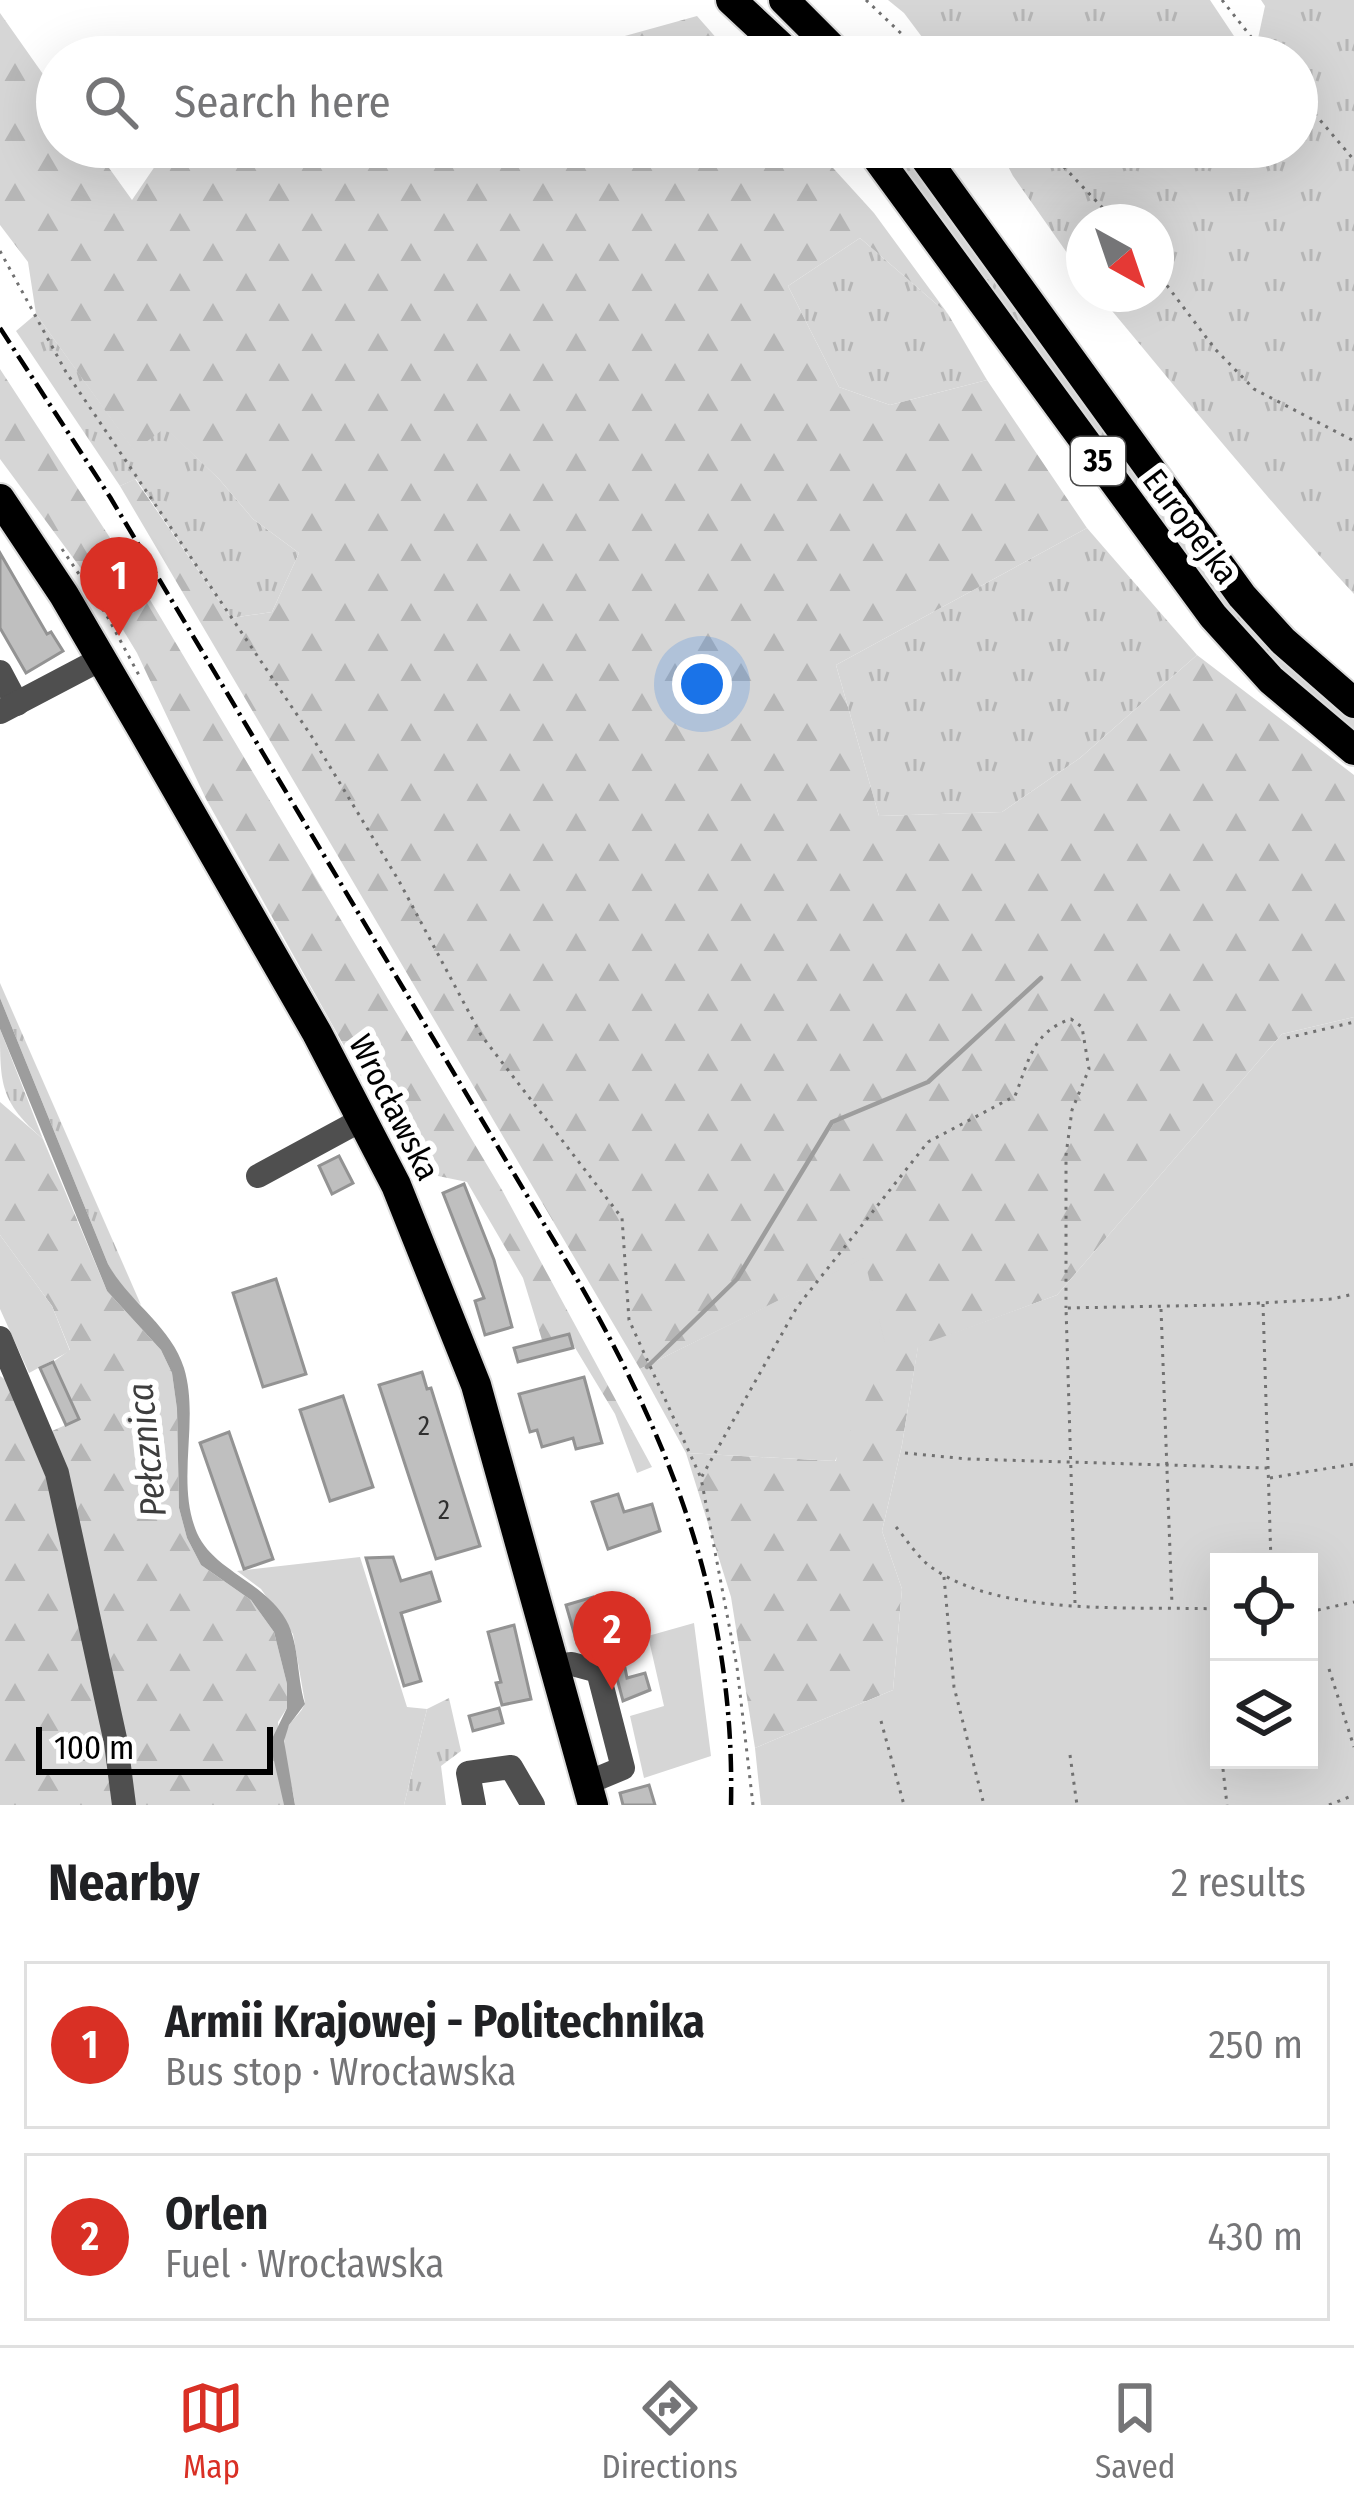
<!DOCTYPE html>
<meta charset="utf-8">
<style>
:root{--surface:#fff;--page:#f6f6f6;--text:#202124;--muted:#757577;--line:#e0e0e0;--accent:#d93025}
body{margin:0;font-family:"Fira Sans Condensed",sans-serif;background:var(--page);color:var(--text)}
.controls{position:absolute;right:36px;bottom:36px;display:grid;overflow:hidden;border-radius:0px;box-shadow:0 12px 48px #0002}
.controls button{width:108px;height:108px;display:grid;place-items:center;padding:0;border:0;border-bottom:3px solid var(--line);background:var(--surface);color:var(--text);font:60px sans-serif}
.compass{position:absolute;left:1066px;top:204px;width:108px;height:108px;border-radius:50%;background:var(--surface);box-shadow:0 12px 48px #0002;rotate:140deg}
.scale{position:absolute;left:36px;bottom:30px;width:237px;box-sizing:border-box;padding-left:12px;border:6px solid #000;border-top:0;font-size:33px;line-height:42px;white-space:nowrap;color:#000;-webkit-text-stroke:9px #fff;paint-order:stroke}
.you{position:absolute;left:702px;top:684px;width:42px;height:42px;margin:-30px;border:9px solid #fff;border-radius:50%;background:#1a73e8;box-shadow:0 0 0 18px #1a73e833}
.badge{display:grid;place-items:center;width:78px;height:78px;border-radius:50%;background:var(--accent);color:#fff;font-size:39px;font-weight:700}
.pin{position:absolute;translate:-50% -99px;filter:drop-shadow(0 3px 6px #0008)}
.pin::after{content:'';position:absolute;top:63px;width:42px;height:36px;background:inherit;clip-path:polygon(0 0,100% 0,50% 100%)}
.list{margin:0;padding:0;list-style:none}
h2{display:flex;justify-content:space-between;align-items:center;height:156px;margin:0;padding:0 48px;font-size:51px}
h2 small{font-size:39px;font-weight:400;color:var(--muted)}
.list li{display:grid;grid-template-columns:78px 1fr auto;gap:36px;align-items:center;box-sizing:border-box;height:168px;margin:0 24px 24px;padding:0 24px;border:3px solid var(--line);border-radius:0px}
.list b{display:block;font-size:45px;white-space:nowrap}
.list p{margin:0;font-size:39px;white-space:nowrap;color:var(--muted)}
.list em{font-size:39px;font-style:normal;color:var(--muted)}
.icon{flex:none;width:66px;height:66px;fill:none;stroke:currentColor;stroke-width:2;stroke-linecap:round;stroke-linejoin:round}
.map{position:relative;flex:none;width:1354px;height:1805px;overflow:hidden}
.search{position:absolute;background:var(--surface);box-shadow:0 12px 48px #0002;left:36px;right:36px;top:36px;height:132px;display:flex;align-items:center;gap:30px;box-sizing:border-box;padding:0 42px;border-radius:66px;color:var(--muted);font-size:45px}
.sheet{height:540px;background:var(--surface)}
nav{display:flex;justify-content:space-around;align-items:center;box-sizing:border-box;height:168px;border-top:3px solid var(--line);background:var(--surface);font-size:33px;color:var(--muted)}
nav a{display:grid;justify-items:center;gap:6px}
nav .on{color:var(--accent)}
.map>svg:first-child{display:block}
.grass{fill:url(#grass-tufts)}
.forest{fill:url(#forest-firs)}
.garden{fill:#d6d6d6;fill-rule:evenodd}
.water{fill:#9d9d9d}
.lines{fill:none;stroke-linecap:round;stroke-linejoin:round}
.stream{stroke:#9d9d9d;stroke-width:4.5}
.building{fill:#bfbfbf;stroke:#939393;stroke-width:3}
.major-casing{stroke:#dbdbdb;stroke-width:34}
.path{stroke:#717171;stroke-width:3;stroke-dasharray:3 6;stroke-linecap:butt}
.minor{stroke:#4f4f4f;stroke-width:24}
.major{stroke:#000;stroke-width:30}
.rail{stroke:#000;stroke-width:4.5;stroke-dasharray:18 6 3 6;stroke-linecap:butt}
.labels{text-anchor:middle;stroke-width:12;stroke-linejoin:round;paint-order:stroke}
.number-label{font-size:27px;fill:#303030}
.shield{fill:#fff;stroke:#4c4c4c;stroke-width:3}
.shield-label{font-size:30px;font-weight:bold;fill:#000}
.street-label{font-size:33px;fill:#000;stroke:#fff}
.water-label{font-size:36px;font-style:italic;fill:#3e3e3e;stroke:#fff}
</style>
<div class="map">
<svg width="1354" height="1805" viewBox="0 0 1354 1805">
<defs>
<pattern id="grass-tufts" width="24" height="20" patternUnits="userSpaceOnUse" patternTransform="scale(3)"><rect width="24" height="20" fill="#d6d6d6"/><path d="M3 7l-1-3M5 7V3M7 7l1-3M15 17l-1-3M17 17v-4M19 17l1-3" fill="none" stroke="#b6b6b6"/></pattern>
<pattern id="forest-firs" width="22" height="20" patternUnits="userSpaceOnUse" patternTransform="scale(3)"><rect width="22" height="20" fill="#d6d6d6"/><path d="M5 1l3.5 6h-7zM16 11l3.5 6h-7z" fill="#b6b6b6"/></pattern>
</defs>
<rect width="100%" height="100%" fill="#fff"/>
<!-- grass -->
<g class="grass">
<polygon points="888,0 1210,0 1248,57 937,57 904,13"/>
<path d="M1261,0H1354V594C1265,497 1182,395 1098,294H1156V222H1084V277L1013,176L998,147H1297V57H1254L1265,6Z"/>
<polygon points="883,147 899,147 1354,715 1354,736 1238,631"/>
<polygon points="860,238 948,314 987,380 890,405 839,387 788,286"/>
<polygon points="36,314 134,450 165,427 219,479 253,519 299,553 272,612 231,618 136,479 120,486 16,331"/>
<polygon points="1087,528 1197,655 1080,758 1002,812 879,816 836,665"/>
<polygon points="0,983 141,1305 119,1285 108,1264 0,998"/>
<path d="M0,1029L43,1139C0,1102 0,1084 0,1029Z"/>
<polygon points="449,1698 461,1751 441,1766 446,1805 404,1805 427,1709"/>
</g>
<!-- forest -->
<g class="forest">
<polygon points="0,13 57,94 57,147 94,147 132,200 168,147 814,147 874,213 948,314 860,238 788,286 839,387 890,405 987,380 1087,528 836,665 879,816 1002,812 1080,758 1197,655 1354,775 1354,1017 1282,1034 1057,1295 918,1347 902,1445 882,1531 902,1589 893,1690 755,1748 731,1597 686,1453 836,1461 864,1259 640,1369 120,486 135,479 231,618 272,612 299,553 253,519 219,479 165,428 134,451 36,314 28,262 0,225"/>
<polygon points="697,16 733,57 549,57"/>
<polygon points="0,369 146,593 502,1190 652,1467 637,1473 615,1414 568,1336 542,1340 523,1278 467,1182 414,1171 206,799 137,653 108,605 0,459"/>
<polygon points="0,1102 43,1139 107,1291 161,1350 172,1373 177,1409 179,1508 187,1538 201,1565 251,1600 274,1632 287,1684 287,1708 278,1722 284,1805 133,1805 52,1431 79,1419 53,1362 70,1350 52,1306 0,1235"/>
<polygon points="0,1376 14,1385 48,1477 106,1747 113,1805 0,1805"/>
</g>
<!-- garden -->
<g class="garden">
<path d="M1354,1017V1805H761L755,1748L893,1690L902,1589L882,1531L902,1445L918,1346L1057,1295L1282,1034ZM1309,1562V1760H1219V1562Z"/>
<polygon points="0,1235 52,1306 70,1351 29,1373 0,1309"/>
<polygon points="864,1258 888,1355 835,1461 686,1453 640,1369"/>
<path d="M360,1557L407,1707L427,1709L404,1805H295C293,1783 277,1747 288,1727C293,1718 301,1714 305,1703L293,1634L261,1589L237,1571Z"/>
<polygon points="694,1623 711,1756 644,1778 630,1716 664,1706 648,1636"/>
</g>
<!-- water -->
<path class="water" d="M0,998L108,1264C128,1301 171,1326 184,1368C200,1421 175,1481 197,1533C213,1569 259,1580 283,1615C300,1639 296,1675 305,1704L289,1725L284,1741L295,1805H284L270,1743L287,1708V1684L274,1632L251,1600L201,1565L187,1538L179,1508L177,1409L172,1373L161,1350L107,1291L0,1029Z"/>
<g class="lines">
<!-- stream -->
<polyline class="stream" points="647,1367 737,1279 832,1122 928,1082 1041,978"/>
</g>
<!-- building -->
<g class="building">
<polygon points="0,553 47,634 51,632 63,651 26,673 0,628"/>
<polygon points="339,1156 353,1183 332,1194 319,1166"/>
<polygon points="464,1184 494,1260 512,1327 485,1335 475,1301 484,1298 443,1193"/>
<polygon points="276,1279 306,1374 263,1387 233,1293"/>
<polygon points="569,1334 573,1348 518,1362 514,1348"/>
<polygon points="53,1362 79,1419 66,1425 40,1368"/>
<polygon points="422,1372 427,1389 431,1388 480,1546 436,1559 379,1385"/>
<polygon points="584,1377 602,1443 576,1449 573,1438 542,1447 537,1430 530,1432 519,1394"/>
<polygon points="343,1396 373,1487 330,1501 300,1410"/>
<polygon points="229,1432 273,1559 244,1569 200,1443"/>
<polygon points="618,1494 624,1512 652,1504 660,1531 608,1549 592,1502"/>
<polygon points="393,1557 401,1581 431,1572 440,1601 401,1613 421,1681 404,1686 366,1558"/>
<polygon points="593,1597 604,1635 577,1643 566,1605"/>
<polygon points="514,1625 531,1699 502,1705 496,1683 501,1682 488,1632"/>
<polygon points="625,1668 627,1678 645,1673 650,1690 623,1701 615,1671"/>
<polygon points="499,1708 503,1723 473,1731 469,1716"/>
<polygon points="649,1785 655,1805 623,1805 620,1793"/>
</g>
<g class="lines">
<!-- major casing -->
<g class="major-casing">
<g id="major">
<polyline points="731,0 792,57"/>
<polyline points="784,0 841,57"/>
<polyline points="869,147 1213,616 1271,680 1354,750"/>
<polyline points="917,147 1242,596 1283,641 1354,703"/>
<polyline points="0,499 64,595 144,732 317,1033 396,1185 476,1385 593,1805"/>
</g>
</g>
<!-- path -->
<g class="path">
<polyline points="866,0 926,57"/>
<polyline points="1222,0 1267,57"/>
<polyline points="1297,93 1354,160"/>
<polyline points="1045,147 1116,222"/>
<polyline points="0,251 66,372 312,737 399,881 481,1035 622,1218 629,1320 701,1478"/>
<polyline points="1156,271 1215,349 1254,389 1354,441"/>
<polyline points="62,549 106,614 141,679"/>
<polyline points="1287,1038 1354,1022"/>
<polyline points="1263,1304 1271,1562"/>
<polyline points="1161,1309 1172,1605"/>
<polyline points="905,1453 968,1459 1267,1468"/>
<polyline points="1270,1478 1354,1464"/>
<path d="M896,1527C908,1541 919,1560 934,1569C1004,1617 1135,1606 1219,1609"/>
<polyline points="944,1577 954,1687 984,1805"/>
<polyline points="1075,1603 1066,1308 1224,1305 1332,1299 1354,1294"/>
<polyline points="1309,1612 1354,1602"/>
<polyline points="1329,1669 1354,1747"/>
<polyline points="1216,1694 1219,1728"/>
<polyline points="881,1721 904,1805"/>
<polyline points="1070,1755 1077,1805"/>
<polyline points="1222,1760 1227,1805"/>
<path d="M753,1805L737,1667L701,1478L797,1307L928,1142L1015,1096C1029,1061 1032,1032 1071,1019L1082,1027L1089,1069L1072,1110L1066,1155V1308"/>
<polyline points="1329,1805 1354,1795"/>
</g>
<!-- minor -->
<g class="minor">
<polyline points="0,672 17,704"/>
<polyline points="0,712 101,659"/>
<polyline points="258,1176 363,1119"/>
<polyline points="0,1338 57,1473 116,1743 124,1805"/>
<polyline points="555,1666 572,1664 598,1671 623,1768 587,1783"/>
<polyline points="474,1805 468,1773 511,1767 533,1805"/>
</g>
<!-- major -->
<use href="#major" class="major"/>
<!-- rail -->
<path class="rail" d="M0,328L110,497L581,1286C676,1453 735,1610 731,1805"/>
</g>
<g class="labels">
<!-- number labels -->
<g class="number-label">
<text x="424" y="1435">2</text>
<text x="444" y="1519">2</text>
</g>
<!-- shield labels -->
<rect class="shield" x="1071" y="437" width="54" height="48" rx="9"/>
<g class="shield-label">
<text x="1098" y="471">35</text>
</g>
<!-- street labels -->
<g class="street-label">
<text transform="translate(1191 526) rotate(53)" y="12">Europejka</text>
<text transform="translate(395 1107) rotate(63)" y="12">Wrocławska</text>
</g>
<!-- water labels -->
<g class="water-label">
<text transform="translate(146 1450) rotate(-96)" y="13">Pełcznica</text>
</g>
</g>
</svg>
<div class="controls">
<button><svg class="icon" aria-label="locate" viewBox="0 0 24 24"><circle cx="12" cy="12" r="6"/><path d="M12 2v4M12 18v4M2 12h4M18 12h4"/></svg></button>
<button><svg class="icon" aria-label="layers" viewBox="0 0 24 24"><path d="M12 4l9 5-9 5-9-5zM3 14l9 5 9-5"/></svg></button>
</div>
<svg class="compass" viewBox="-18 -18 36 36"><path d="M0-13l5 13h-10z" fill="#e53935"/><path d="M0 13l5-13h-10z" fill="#757577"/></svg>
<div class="scale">100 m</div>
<div class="you"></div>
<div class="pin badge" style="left:119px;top:636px">1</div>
<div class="pin badge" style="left:612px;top:1690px">2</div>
<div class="search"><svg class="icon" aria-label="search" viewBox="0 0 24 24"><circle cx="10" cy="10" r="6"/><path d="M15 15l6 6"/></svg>Search here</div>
</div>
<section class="sheet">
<h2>Nearby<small>2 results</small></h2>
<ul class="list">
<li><span class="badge">1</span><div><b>Armii Krajowej - Politechnika</b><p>Bus stop · Wrocławska</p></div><em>250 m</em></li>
<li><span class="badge">2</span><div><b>Orlen</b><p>Fuel · Wrocławska</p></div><em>430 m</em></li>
</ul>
</section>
<nav>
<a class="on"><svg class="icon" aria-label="map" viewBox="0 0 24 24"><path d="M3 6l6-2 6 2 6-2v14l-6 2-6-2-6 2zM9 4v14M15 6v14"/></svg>Map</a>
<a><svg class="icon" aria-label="directions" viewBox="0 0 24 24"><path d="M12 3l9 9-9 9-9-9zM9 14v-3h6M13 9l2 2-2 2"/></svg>Directions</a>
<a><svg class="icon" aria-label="saved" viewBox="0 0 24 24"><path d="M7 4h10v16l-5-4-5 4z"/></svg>Saved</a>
</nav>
